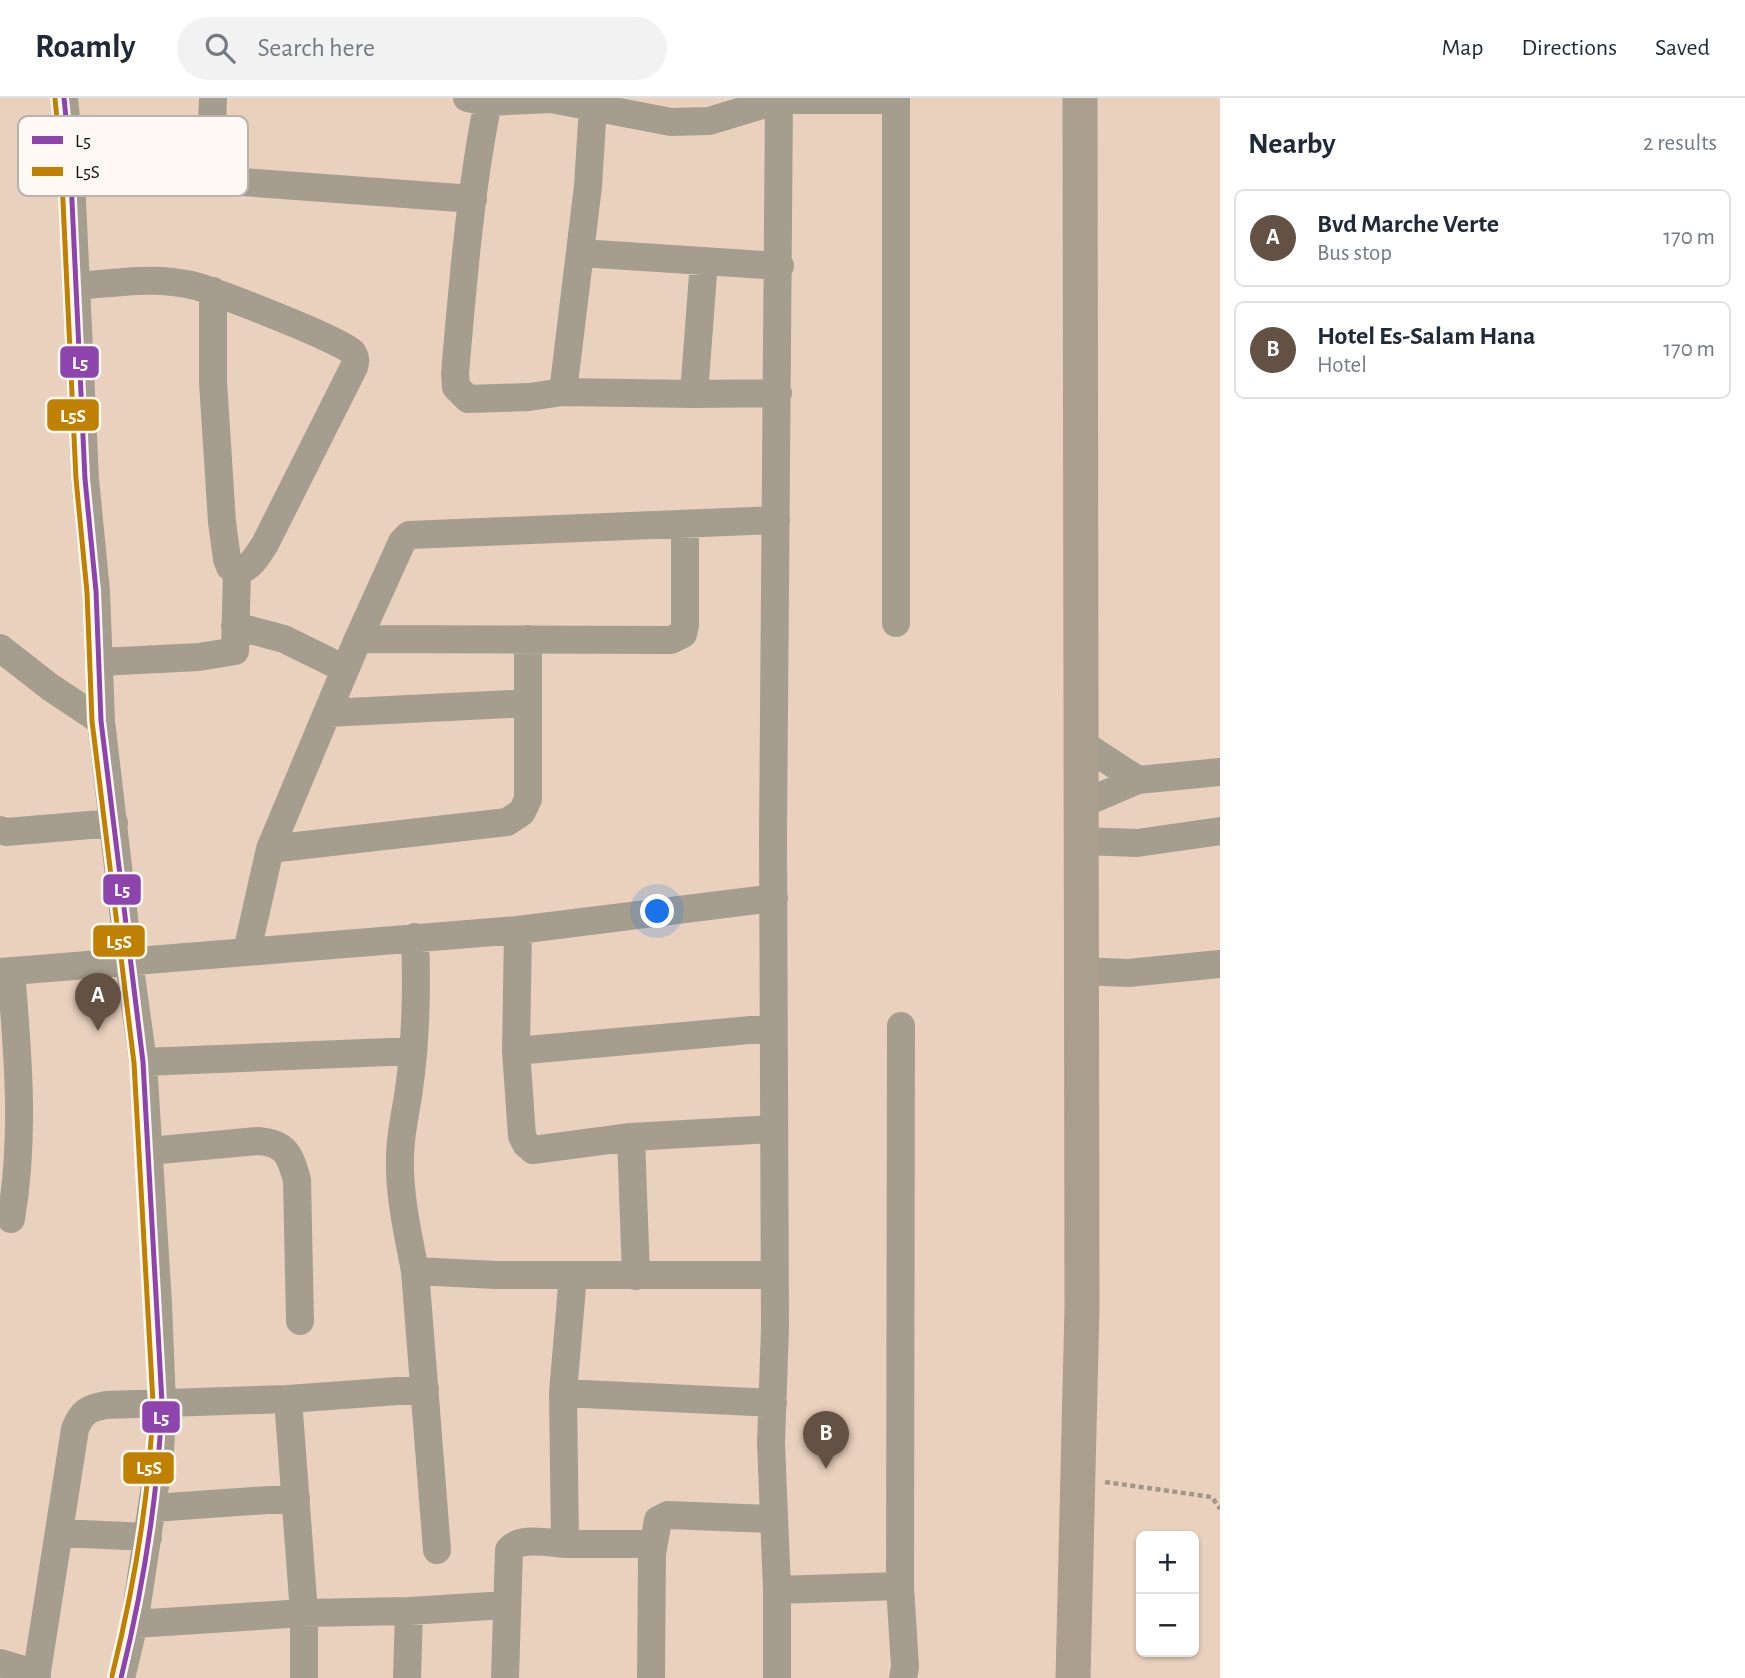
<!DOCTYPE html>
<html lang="en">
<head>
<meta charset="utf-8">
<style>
  body { margin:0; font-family:"Alegreya Sans",sans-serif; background:#f2f2f3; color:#1f2937 }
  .controls { position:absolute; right:21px; bottom:21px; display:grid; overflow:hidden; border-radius:10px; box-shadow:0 2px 5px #0004 }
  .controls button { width:63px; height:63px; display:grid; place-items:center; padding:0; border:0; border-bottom:2px solid #e0e1e3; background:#fff; color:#1f2937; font:35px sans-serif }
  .you { position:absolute; left:658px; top:814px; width:24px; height:24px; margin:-18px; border:5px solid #fff; border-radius:50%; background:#1a73e8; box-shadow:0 0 0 10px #1a73e833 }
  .badge { display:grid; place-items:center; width:46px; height:46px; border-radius:50%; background:#635143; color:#fff; font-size:23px; font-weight:700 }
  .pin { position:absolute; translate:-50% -58px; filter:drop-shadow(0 2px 4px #0008) }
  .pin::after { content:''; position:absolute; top:37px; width:24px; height:21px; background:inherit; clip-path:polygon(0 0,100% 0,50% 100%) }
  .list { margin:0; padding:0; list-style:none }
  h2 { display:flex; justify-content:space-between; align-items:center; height:91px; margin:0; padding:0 28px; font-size:30px }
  h2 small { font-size:23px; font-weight:400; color:#747a83 }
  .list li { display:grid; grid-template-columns:46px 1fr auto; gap:21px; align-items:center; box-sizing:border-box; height:98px; margin:0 14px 14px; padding:0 14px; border:2px solid #e0e1e3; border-radius:10px }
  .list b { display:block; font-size:26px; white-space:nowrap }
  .list p { margin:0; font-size:23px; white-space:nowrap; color:#747a83 }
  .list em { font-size:23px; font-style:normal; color:#747a83 }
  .icon { flex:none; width:38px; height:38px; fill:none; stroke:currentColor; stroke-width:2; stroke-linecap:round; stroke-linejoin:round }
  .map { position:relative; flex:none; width:1220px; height:1580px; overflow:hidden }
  header { display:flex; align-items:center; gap:42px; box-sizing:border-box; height:98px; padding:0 35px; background:#fff; border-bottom:2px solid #e0e1e3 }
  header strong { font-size:33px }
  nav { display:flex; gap:38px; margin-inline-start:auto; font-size:24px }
  .search { width:490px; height:63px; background:#f2f2f3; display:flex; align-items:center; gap:18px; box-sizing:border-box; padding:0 24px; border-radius:38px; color:#747a83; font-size:26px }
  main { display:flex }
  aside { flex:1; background:#fff }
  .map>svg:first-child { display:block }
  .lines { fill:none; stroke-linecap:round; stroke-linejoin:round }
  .path { stroke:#a09789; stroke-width:4.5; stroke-dasharray:5 3.5; stroke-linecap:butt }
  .minor { stroke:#a59e8e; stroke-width:28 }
  .major { stroke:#aa9f8c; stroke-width:35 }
  .bus-1-casing { stroke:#fef9f5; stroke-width:10 }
  .bus-2-casing { stroke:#fef9f5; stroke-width:10 }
  .bus-1 { stroke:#8e44ad; stroke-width:5 }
  .bus-2 { stroke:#c08000; stroke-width:5 }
  .key { fill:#fef9f5; stroke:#bab2ac; stroke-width:2 }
  .key-label { font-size:19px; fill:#1b0c02 }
  .line-badge { stroke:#fef9f5; stroke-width:2.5 }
  .badge-label { font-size:19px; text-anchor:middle; font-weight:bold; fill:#fff }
</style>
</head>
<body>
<header>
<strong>Roamly</strong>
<div class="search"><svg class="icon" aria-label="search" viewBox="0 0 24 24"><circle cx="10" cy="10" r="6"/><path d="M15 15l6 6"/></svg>Search here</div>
<nav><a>Map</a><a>Directions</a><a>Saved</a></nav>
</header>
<main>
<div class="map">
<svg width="1220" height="1580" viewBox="0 0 1220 1580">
  <rect width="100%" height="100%" fill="#ead1bd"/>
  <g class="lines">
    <path class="path" d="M1105 1384 1212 1399 1220 1411"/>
    <path class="minor" d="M64 0 70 60 85 381 96 493 101 623 129 863 143 964 158 1206 162 1305 160 1355 134 1526 121 1580
      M213 0 211 56 217 77 229 83 473 101
      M467 0 488 4 551 1 671 24 709 23 779 2H896
      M896 0V525
      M488 4C470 93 463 185 455 275L456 289 468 301 529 299 563 294 588 88 593 8
      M581 155 780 168
      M76 188C108 186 141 180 173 184 181 185 191 186 199 189 221 196 342 242 352 254 356 259 356 263 354 269L265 446C257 458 251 470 237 473L230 469 227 461 222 424 213 284V193
      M563 294 694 296 704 163
      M694 296 778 295
      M235 528 284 541 345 571
      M358 541 671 542 683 536 685 527V427
      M0 550 50 589 101 623
      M100 564 199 559 235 553 237 473
      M327 615 528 605
      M1081 645 1138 682
      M1082 706 1138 682 1220 674
      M0 732 6 734 114 725
      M1083 743 1137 745 1220 733
      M270 751 358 541 402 444 409 437 776 422
      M518 832 516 953 522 1038 526 1046 533 1052 631 1039 774 1031
      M415 839C417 889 416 942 409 991 406 1014 400 1036 400 1060 399 1098 408 1136 415 1173L496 1177H774
      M247 853 270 751 507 724 522 714 528 701V541
      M1080 873 1128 875 1220 866
      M0 874 518 832 774 800
      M901 928 900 1488 905 1569 903 1580
      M516 953 773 930
      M143 964 413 953
      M631 1039 636 1178
      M149 1053 258 1043C286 1045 290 1057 297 1082L300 1223
      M11 1121C25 1038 18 957 11 873
      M415 1173 437 1452
      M573 1177 563 1295 773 1305
      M563 1295 565 1446H652
      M288 1301 304 1515V1580
      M153 1410 296 1400
      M60 1435 148 1439
      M777 1492 900 1488
      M134 1526 304 1515 409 1513 506 1507
      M0 1565 37 1576
      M36 1580 75 1331C82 1314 88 1310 106 1307L288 1301 425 1291
      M407 1580 409 1513
      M505 1580 509 1452C520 1438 549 1445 565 1446
      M651 1580 652 1456 658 1422 668 1417 773 1421
      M777 1580V1492L771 1345 775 1230 773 738 779 0"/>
    <path class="major" d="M1073 1580 1082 1209 1080 0"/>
    <g class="bus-1-casing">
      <path id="bus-1" d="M64 0 70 60 85 381 96 493 101 623 143 964 162 1305C158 1397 143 1491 121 1580"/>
    </g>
    <g class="bus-2-casing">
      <path id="bus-2" d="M55 1 61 61 76 381 87 494 92 623 134 965 153 1305C150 1396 134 1489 112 1578"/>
    </g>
    <use href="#bus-1" class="bus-1"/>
    <use href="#bus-2" class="bus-2"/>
  </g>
  <rect x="18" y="18" width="230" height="80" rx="10" class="key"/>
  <rect x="32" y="38" width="31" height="8" fill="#8e44ad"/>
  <rect x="32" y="69" width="31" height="9" fill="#c08000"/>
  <g class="key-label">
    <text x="75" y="49">L5</text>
    <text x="75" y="80">L5S</text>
  </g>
  <g class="line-badge">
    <rect x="59" y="247" width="41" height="34" rx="7" fill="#8e44ad"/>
    <rect x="46" y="300" width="54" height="34" rx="7" fill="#c08000"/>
    <rect x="102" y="775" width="40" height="33" rx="7" fill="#8e44ad"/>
    <rect x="92" y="826" width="54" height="34" rx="7" fill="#c08000"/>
    <rect x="141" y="1302" width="40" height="34" rx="7" fill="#8e44ad"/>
    <rect x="122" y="1353" width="53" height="34" rx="7" fill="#c08000"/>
  </g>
  <g class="badge-label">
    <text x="80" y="271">L5</text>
    <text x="73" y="324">L5S</text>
    <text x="122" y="798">L5</text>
    <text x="119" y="850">L5S</text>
    <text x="161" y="1326">L5</text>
    <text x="149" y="1376">L5S</text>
  </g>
</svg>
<div class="controls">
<button>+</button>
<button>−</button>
</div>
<div class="you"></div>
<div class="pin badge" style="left:98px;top:933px">A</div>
<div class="pin badge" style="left:826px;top:1371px">B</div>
</div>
<aside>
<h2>Nearby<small>2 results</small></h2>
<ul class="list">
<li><span class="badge">A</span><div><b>Bvd Marche Verte</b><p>Bus stop</p></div><em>170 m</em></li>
<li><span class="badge">B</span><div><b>Hotel Es-Salam Hana</b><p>Hotel</p></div><em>170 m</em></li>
</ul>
</aside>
</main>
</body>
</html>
